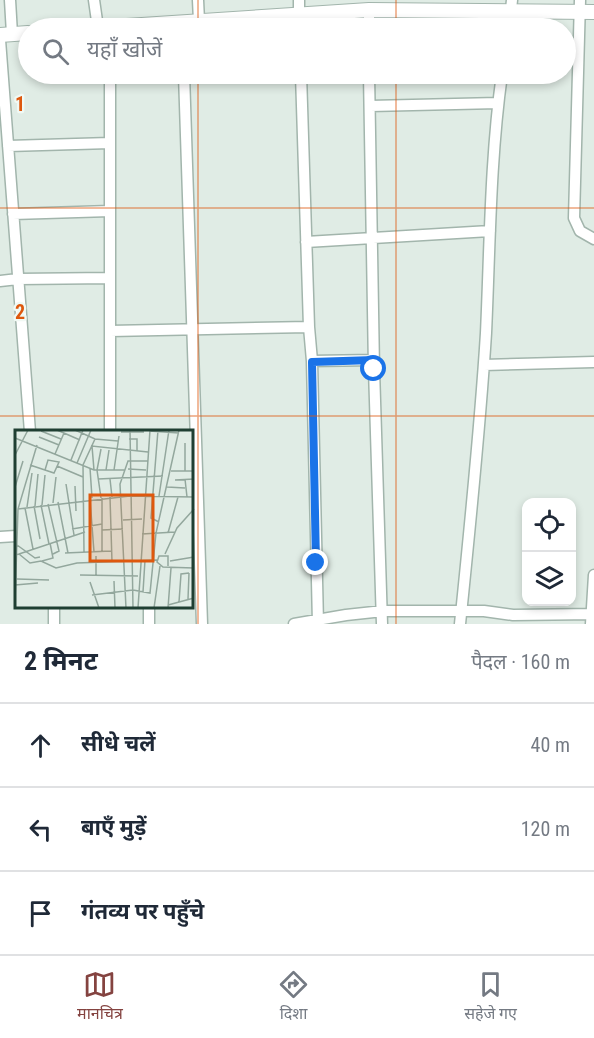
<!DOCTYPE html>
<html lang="hi">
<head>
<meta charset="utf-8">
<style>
  body { margin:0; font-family:"Roboto Condensed","Noto Sans Devanagari",sans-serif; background:#f2f2f3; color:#1f2937 }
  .controls { position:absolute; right:18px; bottom:18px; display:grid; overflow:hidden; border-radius:12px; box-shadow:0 3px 9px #0003 }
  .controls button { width:54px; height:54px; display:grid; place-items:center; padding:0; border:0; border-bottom:2px solid #e0e1e3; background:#fff; color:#1f2937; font:30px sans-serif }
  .stop { position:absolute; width:18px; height:18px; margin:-14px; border:4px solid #1a73e8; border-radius:50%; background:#fff }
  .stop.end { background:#1a73e8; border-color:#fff; box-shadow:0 2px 6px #0008 }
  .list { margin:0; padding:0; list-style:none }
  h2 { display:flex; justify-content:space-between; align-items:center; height:78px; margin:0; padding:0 24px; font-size:26px }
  h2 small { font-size:20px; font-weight:400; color:#747a83 }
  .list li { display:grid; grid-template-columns:39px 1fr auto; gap:18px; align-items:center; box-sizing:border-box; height:84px; padding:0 24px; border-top:2px solid #e0e1e3 }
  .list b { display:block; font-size:22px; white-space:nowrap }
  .list em { font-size:20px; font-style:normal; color:#747a83 }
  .icon { flex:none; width:33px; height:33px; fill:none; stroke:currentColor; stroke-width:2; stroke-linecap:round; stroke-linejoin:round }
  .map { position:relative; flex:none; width:594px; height:624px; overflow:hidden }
  .search { position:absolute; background:#fff; box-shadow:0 3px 9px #0003; left:18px; right:18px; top:18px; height:66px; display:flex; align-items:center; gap:15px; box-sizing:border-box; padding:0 21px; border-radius:33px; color:#747a83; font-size:22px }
  .sheet { height:330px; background:#fff }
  nav { display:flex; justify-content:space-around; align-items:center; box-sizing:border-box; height:84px; border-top:2px solid #e0e1e3; background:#fff; font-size:16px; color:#747a83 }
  nav a { display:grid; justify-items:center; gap:3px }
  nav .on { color:#844340 }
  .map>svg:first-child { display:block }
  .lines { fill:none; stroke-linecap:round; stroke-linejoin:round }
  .minor-casing { stroke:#a2b5ac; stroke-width:13 }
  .tertiary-casing { stroke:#a2b5ac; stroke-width:16 }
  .minor { stroke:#fff; stroke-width:10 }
  .tertiary { stroke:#fff; stroke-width:14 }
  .route { stroke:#1a73e8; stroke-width:8 }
  .grid { fill:none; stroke:#de580e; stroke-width:1.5; stroke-opacity:0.55 }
  .inset-road { fill:none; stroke:#93a79d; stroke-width:1.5 }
  .view { fill:#de580e; fill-opacity:0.15; stroke:#de580e; stroke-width:3 }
  .inset-edge { fill:none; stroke:#1f3f32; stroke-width:3 }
  .grid-label { font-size:20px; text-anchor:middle; font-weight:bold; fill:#de580e; stroke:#f1f9f4; stroke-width:4.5; stroke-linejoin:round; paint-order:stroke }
</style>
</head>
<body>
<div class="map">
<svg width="594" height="624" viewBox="0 0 594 624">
  <rect width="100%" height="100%" fill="#e0ece5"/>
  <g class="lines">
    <g class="minor-casing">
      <path id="minor" d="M10 0 12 34
        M94 0 98 28
        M198 0 199 21
        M299 0V28
        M580 0 574 218 580 231 594 239
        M369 10V28
        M509 28 512 0
        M0 40 30 432
        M110 74V432
        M184 74 202 624
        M301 74 309 327 312 361 318 624
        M369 74 374 369 382 624
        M370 106 498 103
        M8 146 110 143
        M13 214 110 211
        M306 242 490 231
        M0 281 18 279 110 278
        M110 331 309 327
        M312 361 374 360
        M484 365 594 362
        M0 537 16 536
        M149 608V624
        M54 624V608
        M294 624 346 615 383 611H484L513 615 594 614
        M460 624C470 527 480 430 486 333 490 246 490 160 502 74
        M591 624 594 575"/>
    </g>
    <g class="tertiary-casing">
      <path id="tertiary" d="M96 28 369 10 594 12
        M0 35 28 33"/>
    </g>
    <use href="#minor" class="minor"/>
    <use href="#tertiary" class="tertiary"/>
  </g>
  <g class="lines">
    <path class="route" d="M316 563 312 362 374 360V369"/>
  </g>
  <path class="grid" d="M198 0V28M396 0V28M198 74V624M396 74V624M0 208H594M0 416H594"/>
  <g transform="translate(15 430)">
    <rect width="178" height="178" fill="#e0ece5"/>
    <path class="inset-road" d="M42 0 65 10M60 0 80 9 103 11M115 0 118 178M143 0 136 88 144 92M26 1 46 9M134 1 164 3M106 2H129M24 7 44 15M0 8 79 40H110M114 9H122V22M170 13V41M178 18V41M40 24 49 3M0 25 13 0M56 30 68 0M62 33 76 0M15 35 39 43 44 32 33 30 30 40M42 36 68 47M75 38 77 68M113 39 131 40M79 40 77 16 133 22M91 40 94 20M99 40 104 6M156 41H179M83 49 148 46M95 49 97 67M170 49 172 67M160 50 179 49M51 54 59 105M60 56 61 81M0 57 8 31M152 57 170 58M144 66 154 0M95 67 97 132M86 68 82 40 86 19M87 68V121M75 69 79 122M43 72 53 123M38 73 41 47M33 74 44 121 38 124M26 75 34 114M27 75 30 45M19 76 25 109M20 76 23 44M12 77 17 43M10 78 18 119M3 79 115 66 179 67M108 90 127 89M57 99 87 94M87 100 108 99M153 103 163 67M127 104 160 102M2 115 20 128 25 127M69 122 68 35 80 9M50 123 96 121M4 124 70 102M150 124 162 98 179 79M1 125 4 124 15 133 26 131 41 138 62 133 142 130M27 131 38 128 35 113M155 131 179 127M153 136V126H144L142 132 148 137 179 138M65 145 123 146M81 145V126M2 149 34 150M99 151 100 178M75 152 84 178M0 155 23 153M128 162 130 130M77 165 118 160 135 163 141 103 164 0M173 169 174 143M0 172 3 79 22 15M164 172 166 144 174 143M153 175 179 168M111 178 105 54 113 31H133M123 178 135 0M139 178 145 136M153 178 156 138"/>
    <path class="view" d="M75 65H138V131H75Z"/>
    <rect width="178" height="178" class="inset-edge"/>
  </g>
  <g class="grid-label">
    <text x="20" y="111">1</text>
    <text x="20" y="319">2</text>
  </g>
</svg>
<div class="controls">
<button><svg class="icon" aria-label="locate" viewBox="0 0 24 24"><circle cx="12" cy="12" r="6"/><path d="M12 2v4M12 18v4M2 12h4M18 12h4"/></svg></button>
<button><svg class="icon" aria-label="layers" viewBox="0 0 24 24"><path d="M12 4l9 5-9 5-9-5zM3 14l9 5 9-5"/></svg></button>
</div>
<div class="stop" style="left:374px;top:369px"></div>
<div class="stop end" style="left:316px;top:563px"></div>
<div class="search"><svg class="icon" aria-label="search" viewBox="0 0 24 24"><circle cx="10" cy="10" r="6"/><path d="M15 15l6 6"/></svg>यहाँ खोजें</div>
</div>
<section class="sheet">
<h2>2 मिनट<small>पैदल · 160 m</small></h2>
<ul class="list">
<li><svg class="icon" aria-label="ahead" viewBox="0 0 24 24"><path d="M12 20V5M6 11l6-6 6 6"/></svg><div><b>सीधे चलें</b></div><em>40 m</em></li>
<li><svg class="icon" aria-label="left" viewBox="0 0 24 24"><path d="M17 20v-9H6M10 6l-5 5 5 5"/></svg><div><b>बाएँ मुड़ें</b></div><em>120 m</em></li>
<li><svg class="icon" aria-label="arrive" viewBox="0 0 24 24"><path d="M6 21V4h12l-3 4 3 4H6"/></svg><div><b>गंतव्य पर पहुँचे</b></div></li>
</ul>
</section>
<nav>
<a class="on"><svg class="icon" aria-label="map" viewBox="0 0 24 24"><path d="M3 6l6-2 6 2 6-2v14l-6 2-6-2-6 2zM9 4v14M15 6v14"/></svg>मानचित्र</a>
<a><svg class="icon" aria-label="directions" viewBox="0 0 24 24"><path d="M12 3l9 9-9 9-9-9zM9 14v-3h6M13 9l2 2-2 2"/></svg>दिशा</a>
<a><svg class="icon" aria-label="saved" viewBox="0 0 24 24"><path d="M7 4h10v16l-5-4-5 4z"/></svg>सहेजे गए</a>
</nav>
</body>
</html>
